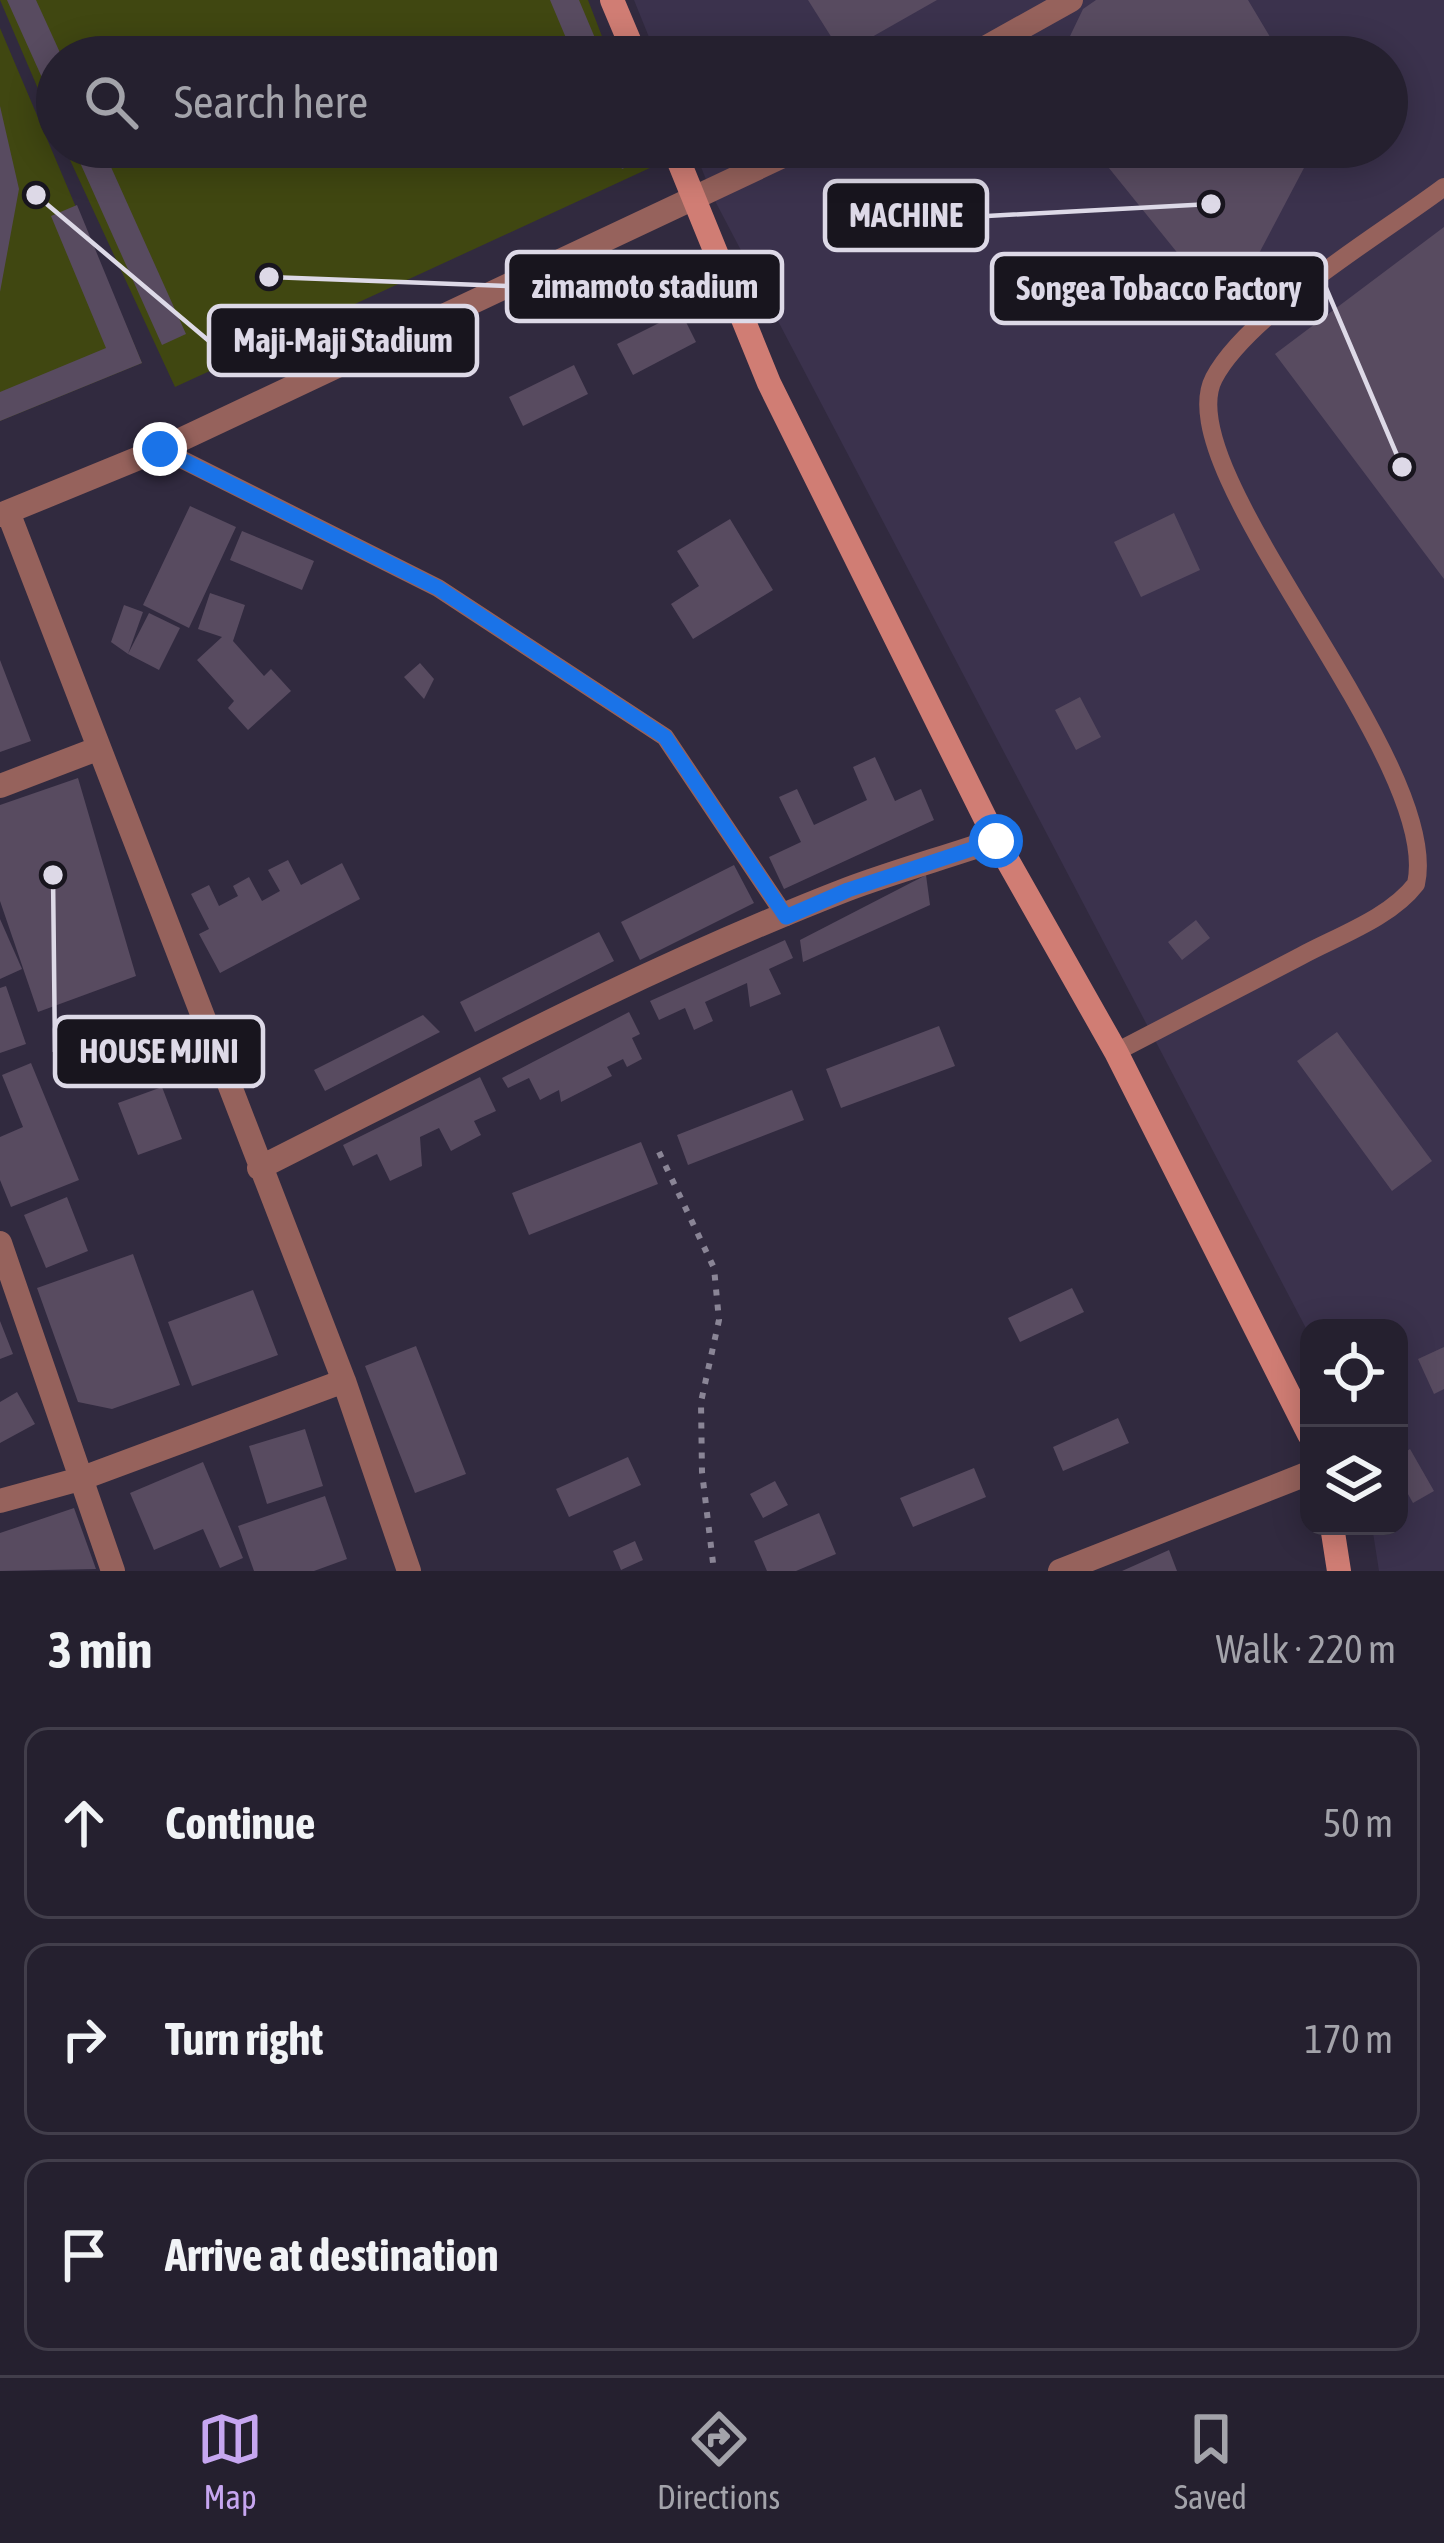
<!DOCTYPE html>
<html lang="en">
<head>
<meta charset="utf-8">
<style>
  body { margin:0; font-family:"Asap Condensed",sans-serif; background:#2d2837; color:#f1f3f6 }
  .controls { position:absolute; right:36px; bottom:36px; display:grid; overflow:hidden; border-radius:24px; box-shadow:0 6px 30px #0003 }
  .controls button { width:108px; height:108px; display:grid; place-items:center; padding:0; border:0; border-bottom:3px solid #423e4b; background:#25202f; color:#f1f3f6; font:60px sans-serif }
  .stop { position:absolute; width:36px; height:36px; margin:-27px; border:9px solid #1a73e8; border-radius:50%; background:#fff }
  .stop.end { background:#1a73e8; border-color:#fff; box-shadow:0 3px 12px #0008 }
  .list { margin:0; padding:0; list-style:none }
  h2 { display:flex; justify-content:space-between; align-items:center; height:156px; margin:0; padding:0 48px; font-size:51px }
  h2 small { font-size:39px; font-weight:400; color:#a3a3aa }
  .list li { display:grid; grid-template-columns:78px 1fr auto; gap:36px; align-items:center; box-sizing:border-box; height:192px; margin:0 24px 24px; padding:0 24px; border:3px solid #423e4b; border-radius:24px }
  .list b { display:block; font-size:45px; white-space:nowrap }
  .list em { font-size:39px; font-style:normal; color:#a3a3aa }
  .icon { flex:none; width:66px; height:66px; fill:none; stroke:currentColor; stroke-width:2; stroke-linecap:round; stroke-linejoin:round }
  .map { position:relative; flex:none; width:1444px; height:1571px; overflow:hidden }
  .search { position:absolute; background:#25202f; box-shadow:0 6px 30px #0003; left:36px; right:36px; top:36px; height:132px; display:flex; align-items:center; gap:30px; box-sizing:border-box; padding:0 42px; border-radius:66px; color:#a3a3aa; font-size:45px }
  .sheet { height:804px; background:#25202f }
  nav { display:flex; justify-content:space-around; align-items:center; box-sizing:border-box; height:168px; border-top:3px solid #423e4b; background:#25202f; font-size:33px; color:#a3a3aa }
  nav a { display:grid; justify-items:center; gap:6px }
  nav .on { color:#c6a6f0 }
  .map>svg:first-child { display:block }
  .built { fill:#3b324d }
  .green { fill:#404711 }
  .building { fill:#584b60 }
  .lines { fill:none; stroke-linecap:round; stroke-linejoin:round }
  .path { stroke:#8a8596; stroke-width:6; stroke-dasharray:6 9; stroke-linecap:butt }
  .lane { stroke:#96625c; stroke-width:18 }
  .street { stroke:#96625c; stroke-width:24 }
  .secondary { stroke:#d07d74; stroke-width:24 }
  .route { stroke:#1a73e8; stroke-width:15 }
  .leader { fill:none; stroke:#ddd9e7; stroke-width:4.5 }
  .callout-dot { fill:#ddd9e7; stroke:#18151e; stroke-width:4.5 }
  .callout { fill:#18151e; stroke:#ddd9e7; stroke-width:4.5 }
  .callout-label { font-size:33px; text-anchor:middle; font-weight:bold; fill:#ddd9e7 }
</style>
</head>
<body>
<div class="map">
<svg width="1444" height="1571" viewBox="0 0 1444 1571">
  <rect width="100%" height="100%" fill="#312a3f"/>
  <path class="built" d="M634 0H1444V1571H1379L1372 1526H1399V1328H1309V1334L713 197 693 147H1387V57H657Z"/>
  <path class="green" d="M0 0H588L610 57H57V133Z
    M0 28 142 363 0 421Z
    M64 147H644L652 167 175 387Z"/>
  <path class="building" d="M7 0H36L62 57H57V111Z
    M550 0H579L603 57H574Z
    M808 0H937L842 54Z
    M1096 0H1248L1282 57H1060L1083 9Z
    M0 106 19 189 0 292Z
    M73 147H102L186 334 162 345Z
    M612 147H641L646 159 622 169Z
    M1092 147H1315L1255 261 1188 266Z
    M77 205 142 363 0 421V392L106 348 51 216Z
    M1444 227V579L1275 354Z
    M681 312 696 342 633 375 617 344Z
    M574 365 588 394 523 426 509 397Z
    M190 506 236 527 189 628 143 605Z
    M1174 513 1200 570 1141 597 1114 542Z
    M730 519 773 590 693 639 671 604 699 586 677 551Z
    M242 531 314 561 302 590 230 560Z
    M210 593 245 605 233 641 264 676 271 669 291 691 248 730 228 708 234 701 197 660 222 637 198 629Z
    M124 605 143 612 128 654 111 642Z
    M149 613 180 628 159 670 128 654Z
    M0 660 31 741 0 752Z
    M420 663 434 679 424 699 404 677Z
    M1080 697 1101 737 1076 750 1055 710Z
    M875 757 895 801 921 789 934 820 784 889 769 857 801 842 779 797 797 789 814 825 867 800 853 767Z
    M78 778 136 976 38 1012 0 901V805Z
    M288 860 301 885 342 863 360 899 220 973 199 934 209 929 191 894 209 885 219 906 238 896 233 886 249 877 262 901 280 891 268 870Z
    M734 865 754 903 640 960 621 922Z
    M926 875 930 905 803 962 800 940Z
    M0 919 22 969 0 979Z
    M1196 920 1210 938 1182 960 1168 942Z
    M599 932 614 961 475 1032 460 1002Z
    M785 940 793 958 769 969 781 994 750 1007 747 983 705 1002 713 1021 694 1030 685 1008 659 1020 650 1001Z
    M6 986 26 1044 0 1053V988Z
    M629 1012 640 1034 632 1038 642 1059 627 1067 623 1059 607 1067 612 1076 561 1102 559 1090 540 1100 529 1078 508 1088 502 1078Z
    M137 1015 161 1067 121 1086 97 1033Z
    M423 1015 440 1032 325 1091 314 1070Z
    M939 1026 955 1066 841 1108 826 1069Z
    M1337 1032 1432 1161 1392 1191 1297 1061Z
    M31 1063 79 1180 11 1207 0 1180V1137L23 1127 2 1075Z
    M480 1077 496 1111 474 1121 481 1135 451 1151 439 1128 420 1137 422 1166 390 1181 377 1154 353 1166 343 1145Z
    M162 1087 182 1139 138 1155 118 1103Z
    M792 1090 804 1120 688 1165 677 1135Z
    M641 1142 658 1184 529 1235 512 1193Z
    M67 1197 88 1251 46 1268 24 1215Z
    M133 1254 180 1385 112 1409 78 1402 37 1288Z
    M1072 1288 1084 1312 1020 1342 1008 1318Z
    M253 1290 278 1355 192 1386 168 1322Z
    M0 1321 13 1354 0 1359Z
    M416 1346 466 1474 415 1493 365 1366Z
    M1444 1347V1389L1434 1394 1418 1359Z
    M17 1392 35 1424 0 1443V1402Z
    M1118 1418 1129 1443 1063 1471 1053 1447Z
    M305 1429 323 1486 267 1504 249 1446Z
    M1410 1449 1434 1491 1413 1503 1399 1478V1456Z
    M628 1457 641 1485 569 1517 556 1489Z
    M203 1462 243 1558 220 1568 203 1529 154 1550 130 1493Z
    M974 1468 986 1497 913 1527 900 1498Z
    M775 1481 788 1505 763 1518 750 1494Z
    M325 1496 347 1559 314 1571H254L238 1526Z
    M74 1508 96 1569 0 1571V1533Z
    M819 1513 836 1554 796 1571H767L754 1541Z
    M635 1541 643 1560 621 1570 613 1551Z
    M1169 1550 1177 1571H1122Z"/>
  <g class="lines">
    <path class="path" d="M659 1152 714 1268 719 1320 701 1402 702 1472 714 1571"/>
    <path class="lane" d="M161 449 438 588 665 737 786 917
      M1116 1052C1178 1020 1240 988 1301 956 1338 936 1390 918 1416 884 1444 760 1165 471 1214 378 1248 313 1383 233 1444 187"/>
    <path class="street" d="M969 57 1071 0
      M8 512 344 1381 409 1571
      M0 515 161 449 802 147
      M0 786 97 749
      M259 1168C452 1071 646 967 848 889 896 871 947 857 996 840
      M0 1243 113 1571
      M0 1501 80 1479 344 1381
      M1060 1571 1309 1473"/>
    <path class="secondary" d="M612 0 636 57
      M673 147 769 383 996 840 1116 1052 1309 1434
      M1332 1526 1339 1571"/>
  </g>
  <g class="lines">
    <path class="route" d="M160 449 438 588 665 737 786 917 848 890 996 841"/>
  </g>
  <path class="leader" d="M1211 204L987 216M269 277L507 286M1402 467L1326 288M36 195L209 341M53 875L55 1052"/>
  <g class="callout-dot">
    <circle cx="1211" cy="204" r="12"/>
    <circle cx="269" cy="277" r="12"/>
    <circle cx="1402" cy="467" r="12"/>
    <circle cx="36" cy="195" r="12"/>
    <circle cx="53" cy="875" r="12"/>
  </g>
  <g class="callout">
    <rect x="825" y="181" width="162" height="69" rx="12"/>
    <rect x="507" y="252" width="275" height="69" rx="12"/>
    <rect x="992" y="254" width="334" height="69" rx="12"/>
    <rect x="209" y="306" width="268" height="69" rx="12"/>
    <rect x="55" y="1017" width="208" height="69" rx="12"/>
  </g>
  <g class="callout-label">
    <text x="906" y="227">MACHINE</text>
    <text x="645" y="298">zimamoto stadium</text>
    <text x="1159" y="300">Songea Tobacco Factory</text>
    <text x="343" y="352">Maji-Maji Stadium</text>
    <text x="159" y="1063">HOUSE MJINI</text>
  </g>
</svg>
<div class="controls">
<button><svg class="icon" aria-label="locate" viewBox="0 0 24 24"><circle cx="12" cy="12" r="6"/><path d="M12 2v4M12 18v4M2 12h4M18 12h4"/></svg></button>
<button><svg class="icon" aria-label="layers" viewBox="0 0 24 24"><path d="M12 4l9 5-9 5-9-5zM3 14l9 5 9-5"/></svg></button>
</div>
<div class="stop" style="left:996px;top:841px"></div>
<div class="stop end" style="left:160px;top:449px"></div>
<div class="search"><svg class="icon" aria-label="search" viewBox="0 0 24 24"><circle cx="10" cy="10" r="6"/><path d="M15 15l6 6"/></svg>Search here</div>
</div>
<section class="sheet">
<h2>3 min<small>Walk · 220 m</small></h2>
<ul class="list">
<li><svg class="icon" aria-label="ahead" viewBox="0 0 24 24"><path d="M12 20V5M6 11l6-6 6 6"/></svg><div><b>Continue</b></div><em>50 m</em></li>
<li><svg class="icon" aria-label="right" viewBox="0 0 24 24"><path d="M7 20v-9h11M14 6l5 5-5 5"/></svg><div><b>Turn right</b></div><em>170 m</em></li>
<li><svg class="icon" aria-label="arrive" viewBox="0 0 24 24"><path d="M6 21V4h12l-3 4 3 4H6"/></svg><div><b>Arrive at destination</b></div></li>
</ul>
</section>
<nav>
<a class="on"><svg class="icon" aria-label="map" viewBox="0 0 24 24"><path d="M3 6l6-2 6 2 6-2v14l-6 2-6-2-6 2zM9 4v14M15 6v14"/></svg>Map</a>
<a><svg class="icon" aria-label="directions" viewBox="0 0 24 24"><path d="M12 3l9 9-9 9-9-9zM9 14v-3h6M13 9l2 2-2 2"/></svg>Directions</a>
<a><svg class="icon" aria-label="saved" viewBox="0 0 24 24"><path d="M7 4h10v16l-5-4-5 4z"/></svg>Saved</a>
</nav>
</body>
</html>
